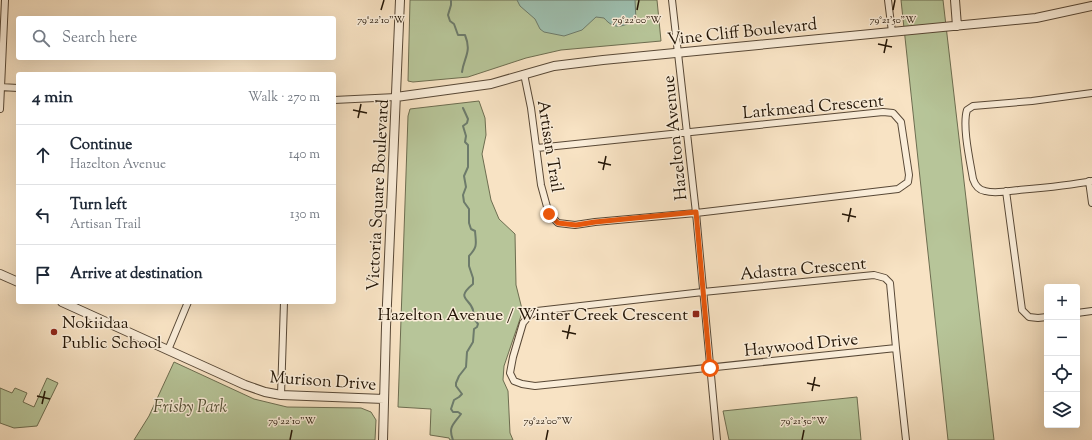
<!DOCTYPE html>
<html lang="en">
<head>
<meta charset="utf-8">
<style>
  body { margin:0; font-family:"Sorts Mill Goudy",serif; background:#f6f6f7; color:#1f2937 }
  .controls { position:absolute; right:12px; bottom:12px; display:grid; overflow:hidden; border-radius:4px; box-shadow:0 4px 16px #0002 }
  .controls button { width:36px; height:36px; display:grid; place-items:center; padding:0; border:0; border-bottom:1px solid #e0e1e3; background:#fff; color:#1f2937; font:20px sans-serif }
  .stop { position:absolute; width:12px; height:12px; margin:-9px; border:3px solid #ea580c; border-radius:50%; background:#fff }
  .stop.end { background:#ea580c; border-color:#fff; box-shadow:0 1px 4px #0008 }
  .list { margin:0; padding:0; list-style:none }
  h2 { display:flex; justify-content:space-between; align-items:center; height:52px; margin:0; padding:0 16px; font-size:17px }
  h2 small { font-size:13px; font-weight:400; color:#747a83 }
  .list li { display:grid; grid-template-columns:26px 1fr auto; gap:12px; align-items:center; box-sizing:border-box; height:60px; padding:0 16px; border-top:1px solid #e0e1e3 }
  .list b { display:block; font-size:15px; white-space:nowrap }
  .list p { margin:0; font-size:13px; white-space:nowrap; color:#747a83 }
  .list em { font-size:13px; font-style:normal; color:#747a83 }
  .icon { flex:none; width:22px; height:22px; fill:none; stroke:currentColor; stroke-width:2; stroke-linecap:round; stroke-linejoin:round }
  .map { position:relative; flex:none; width:1092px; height:440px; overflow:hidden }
  .search { position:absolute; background:#fff; box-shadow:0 4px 16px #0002; left:16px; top:16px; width:320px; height:44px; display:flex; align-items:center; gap:10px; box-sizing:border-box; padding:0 14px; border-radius:4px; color:#747a83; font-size:15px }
  .panel { position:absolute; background:#fff; box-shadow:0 4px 16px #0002; left:16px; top:72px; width:320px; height:232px; border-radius:4px }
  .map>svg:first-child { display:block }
  .green { fill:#b7c599; stroke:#6d6d50 }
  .water { fill:#9ebfaf; stroke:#6d7b6b }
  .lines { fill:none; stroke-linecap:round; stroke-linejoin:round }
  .stream { stroke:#6d7b6b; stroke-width:2 }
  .minor-casing { stroke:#584836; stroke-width:8 }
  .tertiary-casing { stroke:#584836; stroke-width:10 }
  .minor { stroke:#faedd9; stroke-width:6 }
  .tertiary { stroke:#faedd9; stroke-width:8 }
  .route { stroke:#ea580c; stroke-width:5 }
  .ticks { fill:none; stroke:#231506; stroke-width:1.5 }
  .poi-dot { fill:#8f2418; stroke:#faedd9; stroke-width:1.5 }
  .labels { text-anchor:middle; stroke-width:3; stroke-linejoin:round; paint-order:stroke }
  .street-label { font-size:17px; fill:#231506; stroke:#faedd9 }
  .poi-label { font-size:17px; fill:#231506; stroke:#faedd9; text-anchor:end }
  .park-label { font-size:17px; font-style:italic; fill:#575339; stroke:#faedd9 }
  .ticks-label { font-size:10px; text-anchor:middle; fill:#231506; stroke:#faedd9; stroke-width:3; stroke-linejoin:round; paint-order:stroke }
</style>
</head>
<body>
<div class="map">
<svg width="1092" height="440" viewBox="0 0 1092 440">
  <rect width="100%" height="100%" fill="#f8e3c4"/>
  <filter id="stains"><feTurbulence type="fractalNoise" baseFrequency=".005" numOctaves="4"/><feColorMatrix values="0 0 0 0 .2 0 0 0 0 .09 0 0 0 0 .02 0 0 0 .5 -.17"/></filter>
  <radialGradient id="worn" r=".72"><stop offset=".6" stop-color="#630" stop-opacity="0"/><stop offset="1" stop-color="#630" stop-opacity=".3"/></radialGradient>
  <path class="green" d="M410 0H657L661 41 561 50 526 58 468 77 413 82 408 81Z
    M901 0H943L994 440H948Z
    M479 101 485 118 486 135 482 154 491 200 499 219 515 234 516 285 522 309 521 316 504 366 503 380 508 391 510 433 513 440H450L449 438 430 435 431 409 398 407 408 116 410 109Z
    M174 362 254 399 287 407 361 408 371 412 376 420 375 440H134L149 416Z
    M47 378 58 383 37 426 14 428 0 423V388L12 393 15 388 27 393 23 402 34 407Z
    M857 397 861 440H729L723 411Z"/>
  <path class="water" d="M517 0H635L636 20C623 26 615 31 604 18L596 17 582 30 564 36 544 32 540 29 535 19 520 6Z"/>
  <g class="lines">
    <path class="stream" d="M451 0V5L448 15 450 21 454 24 458 35H465C472 52 464 57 462 72
      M453 440C448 427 453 425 461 414L458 412H453L451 409 454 400 459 397 462 394 456 386V383L459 376 466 367 467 352 473 342 474 329 477 327 478 324C473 319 474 316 473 310 470 298 455 299 473 284V278L469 266V256C478 246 476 244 475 231L471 229 469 223V209L464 202 463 195 466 187 464 176 468 167V145L465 142 466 136 463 126 467 123 468 119 463 108"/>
    <g class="minor-casing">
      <path id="minor" d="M672 0 696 213 717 440
        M888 0 892 32
        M524 74 531 108 541 185 549 214 558 223 575 225 595 222 696 213 898 189 908 182 909 175 901 122 893 113 883 112 537 148
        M0 87 18 88
        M1092 93 1032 101 973 106 967 110C962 126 970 161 973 179 975 185 978 190 985 191 995 194 1009 191 1019 190 1043 188 1068 186 1092 181
        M334 100 396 97
        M0 109 5 0
        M1089 181 1092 203
        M1006 191 1022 310 1029 317 1038 318 1047 317
        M1077 313 1092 311
        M896 348 535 386 522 384 514 381 510 373 513 357 523 323 529 316 537 311 703 292 874 275 885 278 890 283 896 348 906 440
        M168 350 188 302
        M281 395 284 302"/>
    </g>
    <g class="tertiary-casing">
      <path id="tertiary" d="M955 0 957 26
        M396 97 491 84 554 66 603 60 1036 18 1092 6
        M0 274 18 282
        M62 302 245 385 265 392 281 395 384 399
        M383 440 386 327 400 0"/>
    </g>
    <use href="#minor" class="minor"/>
    <use href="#tertiary" class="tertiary"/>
  </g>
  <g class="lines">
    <path class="route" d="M549 214 558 223 576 225 595 222 696 212 710 368"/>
  </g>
  <path class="ticks" d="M381 10 384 0M637 10 639 0M893 10 895 0M878 44 892 47M884 53 887 39M353 110 367 113M358 118 361 104M598 162 611 165M603 170 606 156M842 214 856 217M848 222 851 208M562 331 576 334M567 339 570 325M807 383 820 386M812 391 815 377M37 396 50 399M42 404 45 391M290 440 292 430M546 440 548 430M802 440 804 430"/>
  <g class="poi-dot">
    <rect x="692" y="310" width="8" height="8" rx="2"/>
    <circle cx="54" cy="332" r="4"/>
  </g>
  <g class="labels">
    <g class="street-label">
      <text transform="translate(742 31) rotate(-6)" y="6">Vine Cliff Boulevard</text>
      <text transform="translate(813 106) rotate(-5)" y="6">Larkmead Crescent</text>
      <text transform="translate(674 138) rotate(-96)" y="6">Hazelton Avenue</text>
      <text transform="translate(551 146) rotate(81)" y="6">Artisan Trail</text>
      <text transform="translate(377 195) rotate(-87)" y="6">Victoria Square Boulevard</text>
      <text transform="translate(803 268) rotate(-5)" y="6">Adastra Crescent</text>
      <text transform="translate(801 344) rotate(-6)" y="6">Haywood Drive</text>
      <text transform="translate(323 380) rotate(4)" y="6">Murison Drive</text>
    </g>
    <g class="poi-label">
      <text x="688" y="320">Hazelton Avenue / Winter Creek Crescent</text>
      <text x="62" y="328" text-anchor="start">Nokiidaa<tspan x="62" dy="20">Public School</tspan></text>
    </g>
    <g class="park-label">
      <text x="190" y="412">Frisby Park</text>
    </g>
  </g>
  <g class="ticks-label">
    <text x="381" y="23">79°22'10"W</text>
    <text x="637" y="23">79°22'00"W</text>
    <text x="893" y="23">79°21'50"W</text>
    <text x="292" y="424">79°22'10"W</text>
    <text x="548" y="424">79°22'00"W</text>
    <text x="804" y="424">79°21'50"W</text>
  </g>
  <rect width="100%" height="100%" filter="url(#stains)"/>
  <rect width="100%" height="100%" fill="url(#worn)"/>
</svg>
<div class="controls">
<button>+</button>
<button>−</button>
<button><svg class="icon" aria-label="locate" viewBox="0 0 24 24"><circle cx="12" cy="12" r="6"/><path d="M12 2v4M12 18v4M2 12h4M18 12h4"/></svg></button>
<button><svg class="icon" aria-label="layers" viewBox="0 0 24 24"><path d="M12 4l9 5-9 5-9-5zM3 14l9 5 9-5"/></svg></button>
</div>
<div class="stop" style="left:710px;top:368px"></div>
<div class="stop end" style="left:549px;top:214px"></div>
<div class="search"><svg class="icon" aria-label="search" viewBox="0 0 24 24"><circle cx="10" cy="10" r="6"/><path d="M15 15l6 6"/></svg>Search here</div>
<section class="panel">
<h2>4 min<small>Walk · 270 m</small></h2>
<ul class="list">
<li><svg class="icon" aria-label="ahead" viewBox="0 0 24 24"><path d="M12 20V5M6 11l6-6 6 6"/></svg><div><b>Continue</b><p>Hazelton Avenue</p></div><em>140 m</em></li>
<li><svg class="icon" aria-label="left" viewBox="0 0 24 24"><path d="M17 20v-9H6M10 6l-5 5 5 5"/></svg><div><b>Turn left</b><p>Artisan Trail</p></div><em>130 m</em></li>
<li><svg class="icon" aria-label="arrive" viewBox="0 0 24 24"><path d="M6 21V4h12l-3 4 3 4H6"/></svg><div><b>Arrive at destination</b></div></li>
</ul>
</section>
</div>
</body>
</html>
